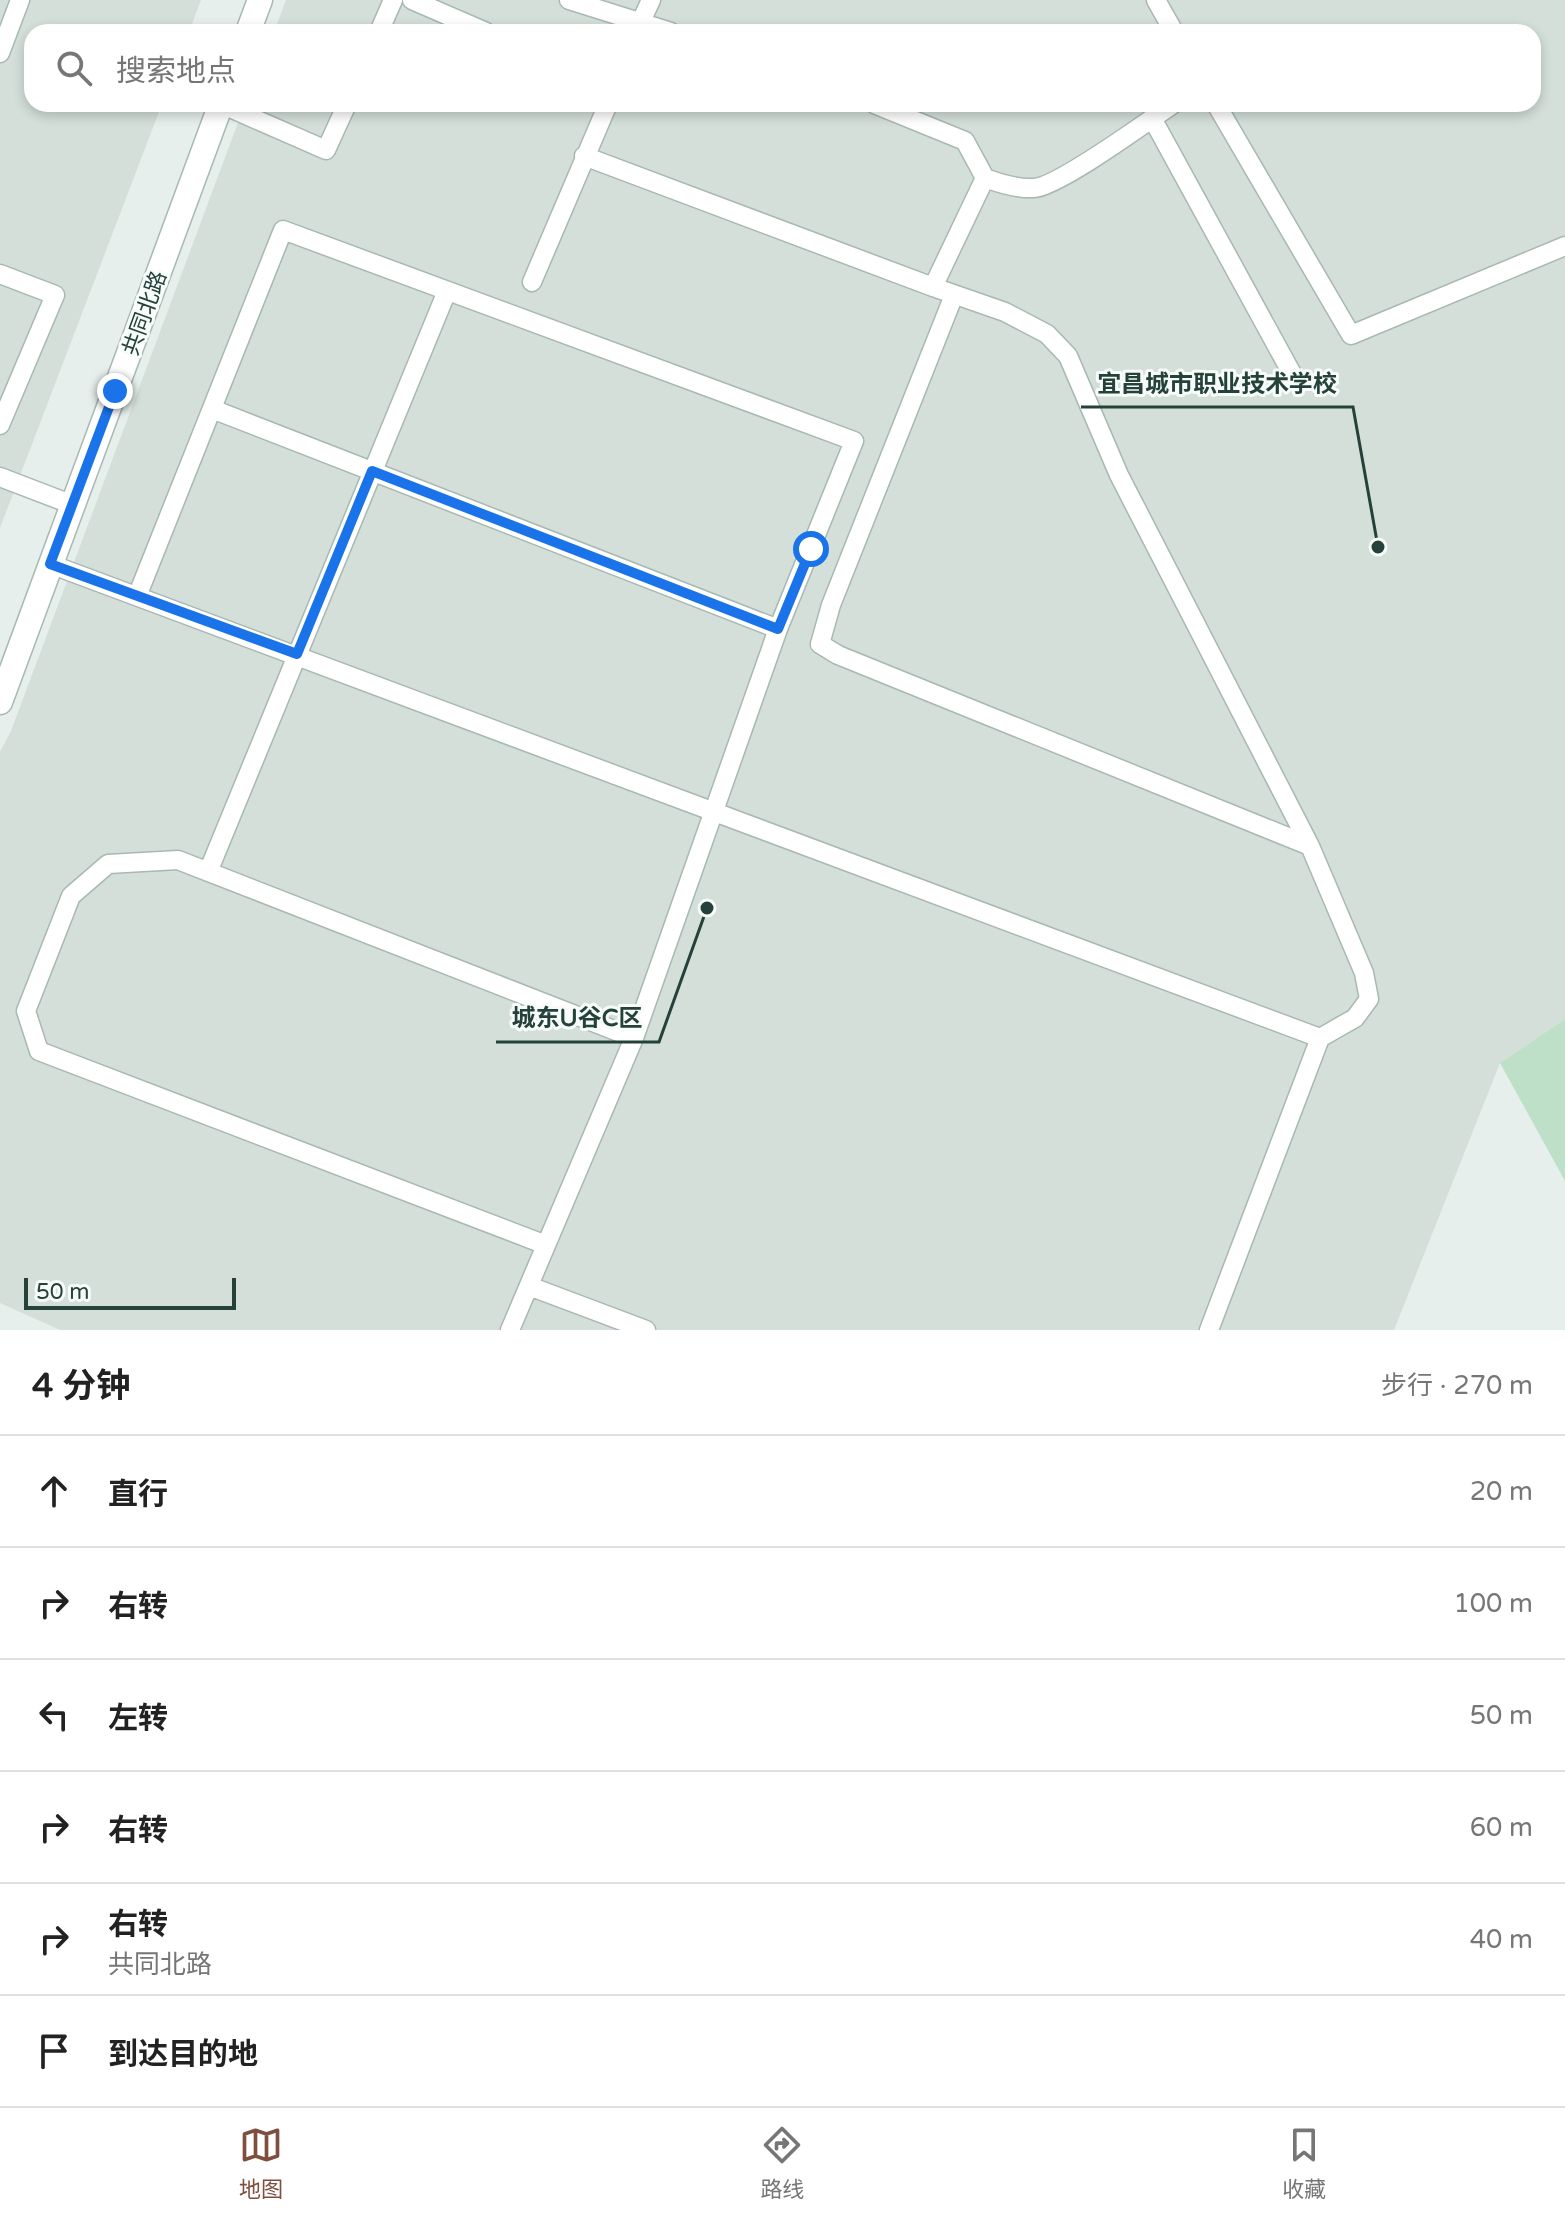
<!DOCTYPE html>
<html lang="zh">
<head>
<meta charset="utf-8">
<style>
  body { margin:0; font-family:"Varela Round","Noto Sans SC",sans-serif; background:#f2f2f2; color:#222 }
  .scale { position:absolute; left:24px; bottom:20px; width:212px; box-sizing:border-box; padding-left:8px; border:4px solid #24423a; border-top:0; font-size:22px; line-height:28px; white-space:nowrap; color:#24423a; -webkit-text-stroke:6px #f7fbf9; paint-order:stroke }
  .stop { position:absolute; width:24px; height:24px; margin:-18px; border:6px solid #1a73e8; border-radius:50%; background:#fff }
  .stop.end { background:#1a73e8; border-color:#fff; box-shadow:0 2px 8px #0008 }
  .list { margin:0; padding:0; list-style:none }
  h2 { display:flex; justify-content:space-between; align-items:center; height:104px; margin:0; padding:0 32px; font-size:34px }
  h2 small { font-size:26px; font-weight:400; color:#767676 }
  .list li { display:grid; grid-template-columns:52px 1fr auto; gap:24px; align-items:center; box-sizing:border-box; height:112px; padding:0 32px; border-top:2px solid #e0e0e0 }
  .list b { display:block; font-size:30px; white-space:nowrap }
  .list p { margin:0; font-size:26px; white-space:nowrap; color:#767676 }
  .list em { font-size:26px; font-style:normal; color:#767676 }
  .icon { flex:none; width:44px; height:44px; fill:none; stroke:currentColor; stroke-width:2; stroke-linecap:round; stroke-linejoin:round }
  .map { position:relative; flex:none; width:1565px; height:1330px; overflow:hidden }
  .search { position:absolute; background:#fff; box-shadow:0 4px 12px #0003; left:24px; right:24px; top:24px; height:88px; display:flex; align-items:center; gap:20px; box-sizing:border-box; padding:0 28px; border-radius:24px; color:#767676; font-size:30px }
  .sheet { height:776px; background:#fff }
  nav { display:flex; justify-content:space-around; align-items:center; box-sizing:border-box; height:112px; border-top:2px solid #e0e0e0; background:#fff; font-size:22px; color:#767676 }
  nav a { display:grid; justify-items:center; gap:4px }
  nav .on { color:#804e3d }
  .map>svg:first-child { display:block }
  .built { fill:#d4dfda }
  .green { fill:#bfe0c8 }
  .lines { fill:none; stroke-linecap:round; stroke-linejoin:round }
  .service-casing { stroke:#a8b8b2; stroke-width:21 }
  .tertiary-casing { stroke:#a8b8b2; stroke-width:27 }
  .service { stroke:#fff; stroke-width:18 }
  .tertiary { stroke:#fff; stroke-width:24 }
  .route { stroke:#1a73e8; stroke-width:10 }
  .labels { text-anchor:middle; stroke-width:6; stroke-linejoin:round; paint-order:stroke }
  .street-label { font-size:22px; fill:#24423a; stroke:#f7fbf9 }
  .leader { fill:none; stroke:#24423a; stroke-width:3 }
  .callout-dot { fill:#24423a; stroke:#f7fbf9; stroke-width:3 }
  .callout-label { font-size:24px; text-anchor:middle; font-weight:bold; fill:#24423a; stroke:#f7fbf9; stroke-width:6; stroke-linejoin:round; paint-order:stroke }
</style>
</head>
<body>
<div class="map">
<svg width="1565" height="1330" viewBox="0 0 1565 1330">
  <rect width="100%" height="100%" fill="#e6efeb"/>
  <path class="built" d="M0 0H201L189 32H32V104H162L0 528Z
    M286 0H1565V1019L1500 1063 1394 1330H60L0 1303V752L11 731 245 104H1533V32H274Z"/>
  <path class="green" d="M1565 1019V1181L1500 1063Z"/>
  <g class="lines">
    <g class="service-casing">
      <path id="service" d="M412 0 486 32
        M569 0 671 32
        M1156 0 1174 32
        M637 30 651 0
        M379 32 393 0
        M0 53 20 0
        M221 104 326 150 347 104
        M1216 104 1351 335 1565 246
        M1152 118 1296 381
        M584 156 933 287 985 178 965 141 874 104
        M985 178C1001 184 1017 189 1034 188 1058 187 1148 121 1173 104
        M0 274 55 295 0 425
        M532 282 608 104
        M933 287 1005 312 1047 334 1068 356 1119 475 1310 846 1364 973 1369 999 1355 1018 1320 1038
        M954 295 831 605 820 644 838 655 1310 846
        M212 409 778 629
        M0 477 73 505
        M50 564 1320 1038 1209 1330
        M138 594 283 230 854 441 778 629 634 1038 510 1330
        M208 872 447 291
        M546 1245 39 1051 26 1011 71 896 108 864 178 860 634 1038
        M529 1286 646 1330"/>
    </g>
    <g class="tertiary-casing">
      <path id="tertiary" d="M248 32 260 0
        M0 702 221 104"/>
    </g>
    <use href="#service" class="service"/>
    <use href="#tertiary" class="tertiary"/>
  </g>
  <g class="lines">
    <path class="route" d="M115 391 50 564 297 654 372 471 778 629 811 549"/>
  </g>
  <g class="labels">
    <g class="street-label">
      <text transform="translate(144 313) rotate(-70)" y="8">共同北路</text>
    </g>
  </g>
  <path class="leader" d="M1378 547L1353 407H1081M707 908L659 1042H496"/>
  <g class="callout-dot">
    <circle cx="1378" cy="547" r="8"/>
    <circle cx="707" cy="908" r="8"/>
  </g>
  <g class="callout-label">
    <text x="1217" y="392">宜昌城市职业技术学校</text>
    <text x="577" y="1026">城东U谷C区</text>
  </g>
</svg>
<div class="scale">50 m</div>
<div class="stop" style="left:811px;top:549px"></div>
<div class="stop end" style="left:115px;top:391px"></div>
<div class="search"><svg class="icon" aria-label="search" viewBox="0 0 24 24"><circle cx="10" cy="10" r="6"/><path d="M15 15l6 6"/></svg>搜索地点</div>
</div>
<section class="sheet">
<h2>4 分钟<small>步行 · 270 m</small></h2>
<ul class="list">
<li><svg class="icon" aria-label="ahead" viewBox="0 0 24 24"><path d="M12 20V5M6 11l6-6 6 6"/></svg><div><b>直行</b></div><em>20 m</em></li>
<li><svg class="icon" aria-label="right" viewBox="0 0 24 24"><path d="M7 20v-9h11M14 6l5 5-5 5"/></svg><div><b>右转</b></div><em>100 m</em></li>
<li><svg class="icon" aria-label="left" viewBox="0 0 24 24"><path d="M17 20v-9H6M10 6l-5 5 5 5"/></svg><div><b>左转</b></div><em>50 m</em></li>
<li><svg class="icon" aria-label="right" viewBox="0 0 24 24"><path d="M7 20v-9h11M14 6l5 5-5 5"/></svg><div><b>右转</b></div><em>60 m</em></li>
<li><svg class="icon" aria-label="right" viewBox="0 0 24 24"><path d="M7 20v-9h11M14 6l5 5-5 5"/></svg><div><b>右转</b><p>共同北路</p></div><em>40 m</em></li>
<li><svg class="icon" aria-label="arrive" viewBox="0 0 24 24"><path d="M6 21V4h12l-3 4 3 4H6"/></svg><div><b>到达目的地</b></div></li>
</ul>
</section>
<nav>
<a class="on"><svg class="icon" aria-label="map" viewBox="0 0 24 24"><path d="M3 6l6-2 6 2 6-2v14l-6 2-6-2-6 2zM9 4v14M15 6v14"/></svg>地图</a>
<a><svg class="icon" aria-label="directions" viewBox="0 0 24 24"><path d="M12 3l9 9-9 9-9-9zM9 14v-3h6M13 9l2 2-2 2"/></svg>路线</a>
<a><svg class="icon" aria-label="saved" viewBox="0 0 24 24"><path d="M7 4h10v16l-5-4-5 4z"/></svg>收藏</a>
</nav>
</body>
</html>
